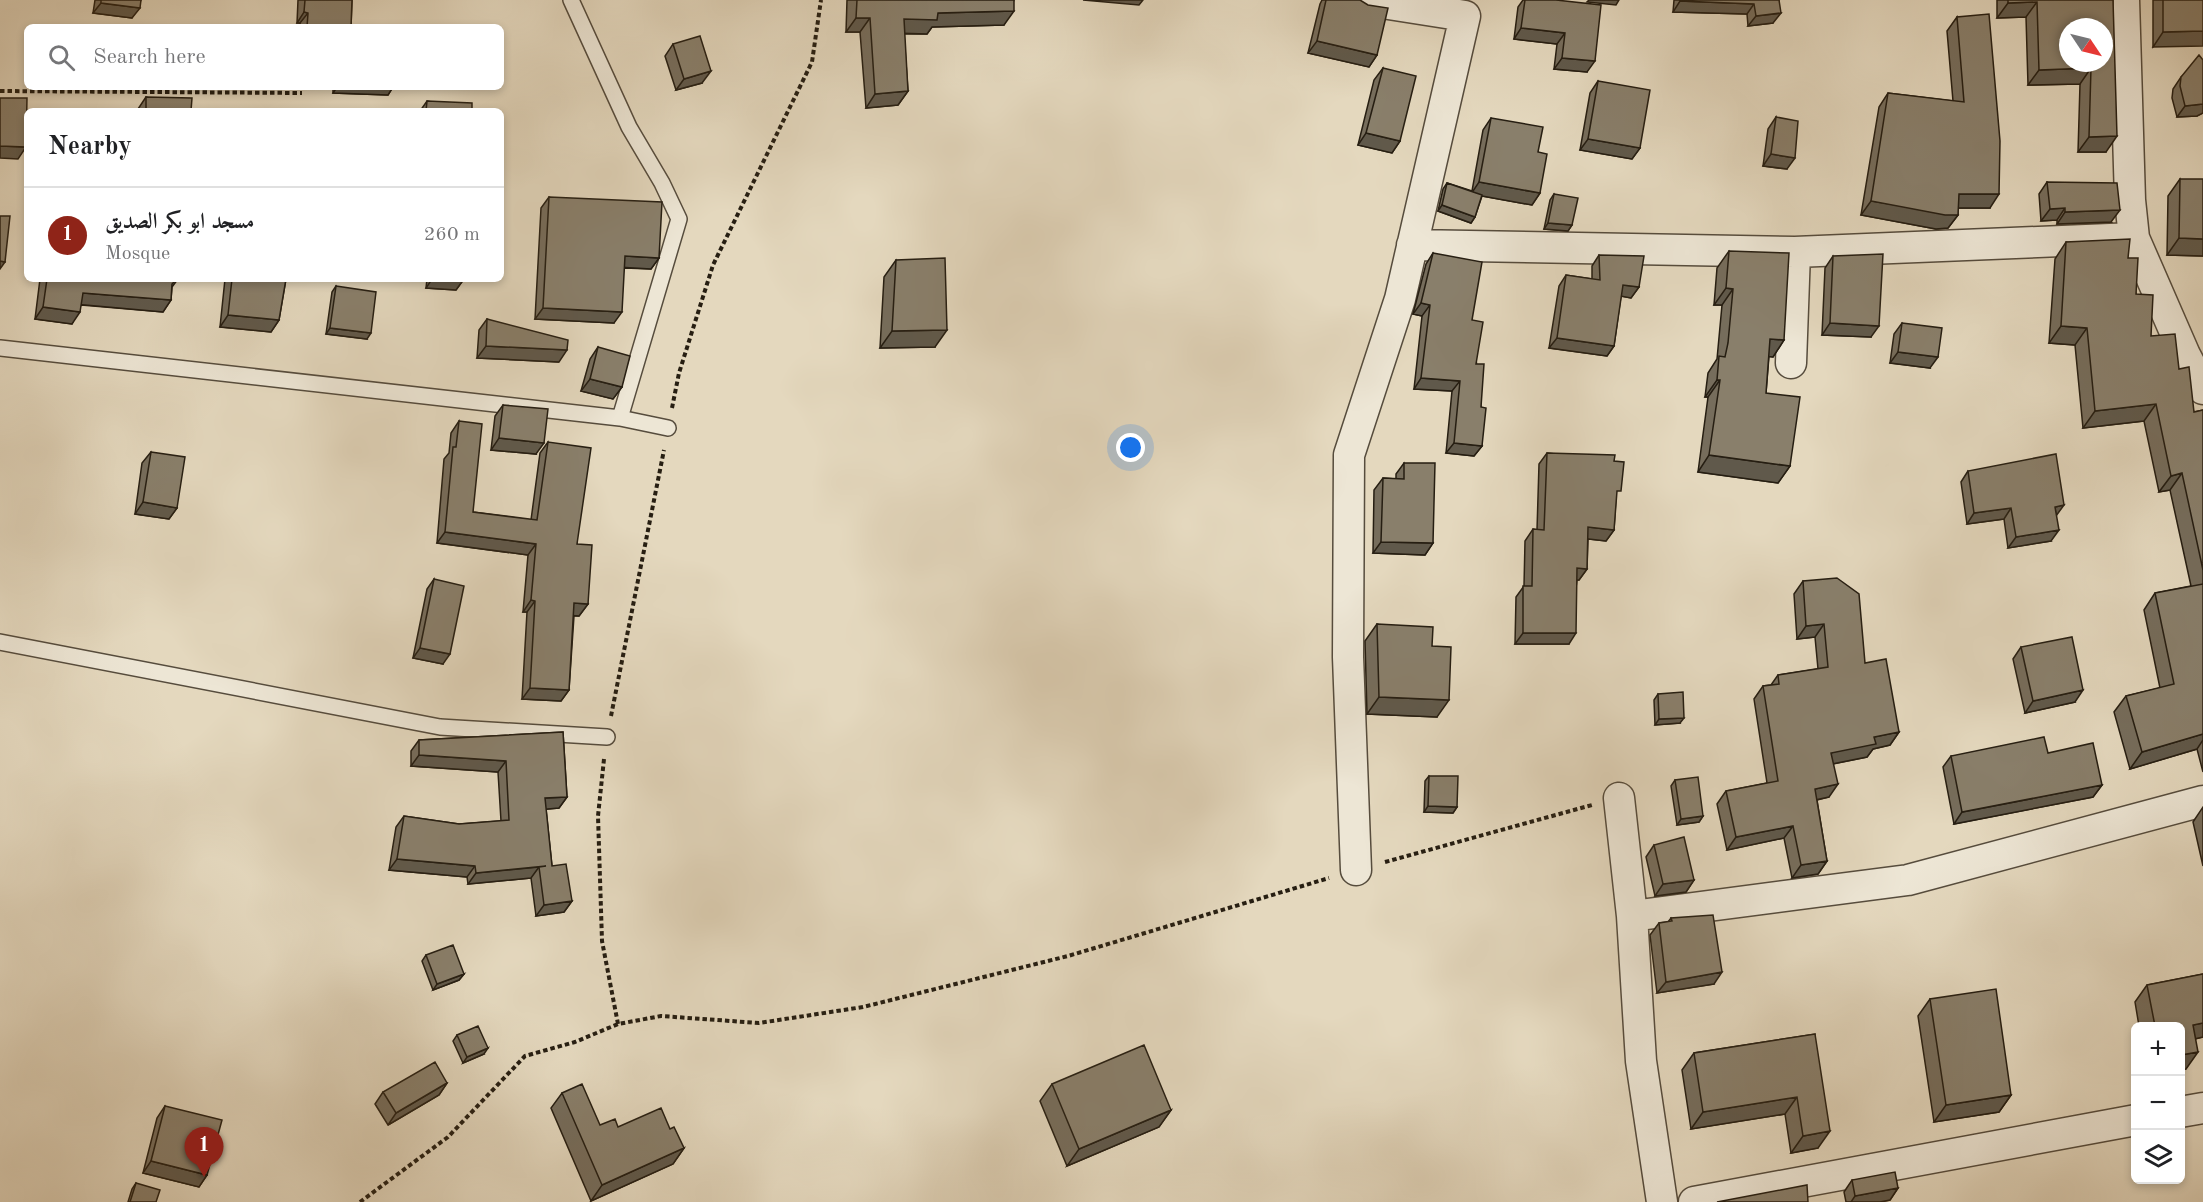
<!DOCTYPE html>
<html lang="en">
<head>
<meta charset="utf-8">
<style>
  body { margin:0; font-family:"Old Standard TT",Amiri,serif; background:#f2f2f2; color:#202124 }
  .controls { position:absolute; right:18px; bottom:18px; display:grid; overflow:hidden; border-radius:9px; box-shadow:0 3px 9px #0003 }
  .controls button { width:54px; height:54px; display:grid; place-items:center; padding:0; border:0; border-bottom:2px solid #e0e0e0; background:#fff; color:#202124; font:30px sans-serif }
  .compass { position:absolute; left:2059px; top:18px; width:54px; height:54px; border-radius:50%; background:#fff; box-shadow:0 3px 9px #0003; rotate:125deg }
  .you { position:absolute; left:1131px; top:448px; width:21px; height:21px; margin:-15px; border:4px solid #fff; border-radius:50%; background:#1a73e8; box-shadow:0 0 0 9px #1a73e833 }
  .badge { display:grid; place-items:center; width:39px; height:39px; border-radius:50%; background:#8f2418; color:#fff; font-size:20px; font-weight:700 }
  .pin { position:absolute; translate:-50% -50px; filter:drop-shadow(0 2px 3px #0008) }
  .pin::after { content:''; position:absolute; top:32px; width:21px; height:18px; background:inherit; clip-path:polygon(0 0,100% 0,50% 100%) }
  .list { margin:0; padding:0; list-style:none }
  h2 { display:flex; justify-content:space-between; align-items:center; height:78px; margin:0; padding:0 24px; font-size:26px }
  h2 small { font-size:20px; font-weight:400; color:#757577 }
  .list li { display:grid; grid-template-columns:39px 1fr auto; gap:18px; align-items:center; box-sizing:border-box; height:96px; padding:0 24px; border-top:2px solid #e0e0e0 }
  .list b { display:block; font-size:22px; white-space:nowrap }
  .list p { margin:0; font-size:20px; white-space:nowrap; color:#757577 }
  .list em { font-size:20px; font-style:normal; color:#757577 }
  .icon { flex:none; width:33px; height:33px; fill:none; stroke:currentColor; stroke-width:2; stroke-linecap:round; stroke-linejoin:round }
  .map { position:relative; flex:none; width:2203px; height:1202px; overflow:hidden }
  .search { position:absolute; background:#fff; box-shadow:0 3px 9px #0003; left:24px; top:24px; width:480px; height:66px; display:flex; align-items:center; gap:15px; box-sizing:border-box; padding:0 21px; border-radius:9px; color:#757577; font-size:22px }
  .panel { position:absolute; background:#fff; box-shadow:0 3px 9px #0003; left:24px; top:108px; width:480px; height:174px; border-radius:9px }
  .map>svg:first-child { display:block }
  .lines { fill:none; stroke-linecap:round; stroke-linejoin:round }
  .service-casing { stroke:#564c3d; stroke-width:18 }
  .minor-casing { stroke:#564c3d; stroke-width:33 }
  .path { stroke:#261e12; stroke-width:4; stroke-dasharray:4.5 3; stroke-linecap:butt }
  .service { stroke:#ede6d5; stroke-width:15 }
  .minor { stroke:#ede6d5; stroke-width:30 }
  .wall { fill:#766d5c; stroke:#261e12; stroke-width:1.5 }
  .shaded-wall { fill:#60594b; stroke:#261e12; stroke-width:1.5 }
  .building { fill:#897f6b; stroke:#261e12; stroke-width:1.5; fill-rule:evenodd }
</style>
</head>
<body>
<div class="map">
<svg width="2203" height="1202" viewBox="0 0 2203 1202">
  <rect width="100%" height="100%" fill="#e4d8be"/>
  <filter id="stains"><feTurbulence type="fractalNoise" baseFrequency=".00333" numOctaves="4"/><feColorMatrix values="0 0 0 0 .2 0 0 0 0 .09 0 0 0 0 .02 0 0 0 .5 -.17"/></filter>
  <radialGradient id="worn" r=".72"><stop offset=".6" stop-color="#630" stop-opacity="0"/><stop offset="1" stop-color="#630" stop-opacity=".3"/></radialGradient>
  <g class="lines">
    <g class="service-casing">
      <path id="service" d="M571 0 629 127 662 183 679 219 620 418
        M0 348 620 418 668 428
        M0 642 440 727 607 737"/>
    </g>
    <g class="minor-casing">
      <path id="minor" d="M2124 0 2130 200 2134 238 2185 355 2203 389
        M1412 245 1795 252 2134 238
        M1791 363 1795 252
        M1619 798 1632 916 1641 1061 1662 1202
        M1356 870 1348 657 1349 455 1400 299 1465 16 1363 0
        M1632 916 1908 880 2203 801
        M2180 1112 2203 1108
        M1694 1202 2136 1120"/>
    </g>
    <path class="path" d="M0 91 302 93
      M672 408 679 373 713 265 812 62 821 0
      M611 716 664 450
      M604 759 598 816 602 941 618 1024
      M1385 862 1592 805
      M360 1202 448 1137 525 1056 575 1042 618 1024 661 1016 759 1023 863 1007 1068 956 1329 878"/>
    <use href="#service" class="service"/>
    <use href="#minor" class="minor"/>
  </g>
  <path class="wall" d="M95 0H141L132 18 93 13Z
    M298 0H352L351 27H300V23H297Z
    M847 0H1014L1004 25 932 27 927 34H904L908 91 898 105 866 108 860 32H846Z
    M1322 0H1360L1377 55 1369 67 1308 53 1320 4Z
    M1523 0H1556L1587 72 1554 69 1557 44 1514 39 1518 7Z
    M1674 0H1779L1773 23 1748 26 1747 14 1673 12Z
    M1997 0H2113L2106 152H2078L2080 84 2028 85 2026 17 1997 18Z
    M2153 0H2203L2153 47Z
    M1957 17 1990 208H1958V215L1948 228 1936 229 1861 215 1879 107 1888 93 1953 101 1947 31Z
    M673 44 702 83 676 90 665 56Z
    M2203 60V113L2197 116 2177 117 2172 98 2173 89 2181 77Z
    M1383 68 1400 141 1392 153 1358 145 1374 80Z
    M1598 81 1640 148 1632 159 1580 150 1590 93Z
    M333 87H393L388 95 333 93Z
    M146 97 191 111H138V109Z
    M427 101 472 111H420Z
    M1776 117 1787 169 1763 166 1768 129Z
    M1491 118 1538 152 1540 193 1532 205 1482 196 1475 217 1471 223 1438 211 1443 189 1447 183 1472 191 1483 130Z
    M2180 179 2203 256 2167 255 2168 196Z
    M2047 182 2111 222 2057 224V220L2041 221 2039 194Z
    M1554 194 1572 225 1568 231 1544 229 1550 200Z
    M549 197 659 258 651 269 624 268 614 323 535 319 541 208Z
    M2066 242 2128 258 2136 294 2151 336 2179 369 2194 412 2203 410V772L2197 749 2130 769 2114 712 2126 696 2160 688 2144 610 2155 593 2191 586 2170 490 2159 492 2144 421 2083 428 2075 345 2049 343 2055 259Z
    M1729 251 1784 340 1773 357 1769 356 1766 393 1790 466 1778 483 1698 472 1708 397H1705L1708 373 1717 359 1722 305H1714L1717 268Z
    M1433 253 1472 320 1481 407 1482 446 1474 456 1446 453 1452 391 1414 389 1422 316 1413 314 1426 264Z
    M1599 255 1639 287 1631 298 1621 296 1614 346 1607 356 1549 348 1559 286 1566 275 1592 279V266Z
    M1833 256 1871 337 1822 335 1825 268Z
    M896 260 935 347 880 348 884 277Z
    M40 279H178L172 287 171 300 163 312 81 305 72 324 35 319Z
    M225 279H286L279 320 271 332 220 327Z
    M427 279H464L456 290 426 288Z
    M336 286 367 339 326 334 332 292Z
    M487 319 559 362 477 358 479 330Z
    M1902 323 1930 368 1890 363 1894 334Z
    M598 347 622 387 613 399 581 391 590 359Z
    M503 405 536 454 491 450 495 416Z
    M459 421 473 512 531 520 540 453 548 442 577 544 588 604 579 616H574L569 690 561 701 522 699 527 612H523L528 555 437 543 444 459 449 453 451 433Z
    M151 452 177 508 169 519 135 514 142 463Z
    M1547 453 1614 461 1616 498 1614 530 1606 541 1588 539 1587 569 1579 580H1577L1569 644H1515L1516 597 1524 586 1525 541 1533 529 1537 530 1539 464Z
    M1404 463 1433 543 1425 555 1373 553 1374 490 1383 478 1396 479V474Z
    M1968 471 2051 541 2008 548 2004 519 1967 524 1961 482Z
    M434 579 443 664 413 658 427 589Z
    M1803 581 1865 663 1899 732 1890 745 1873 749 1867 757 1833 764 1829 797 1817 800 1827 861 1818 874 1792 878 1784 838 1727 850 1717 804 1726 791 1767 783 1754 699 1763 686 1771 685 1778 675 1818 669 1815 637 1797 639 1794 594Z
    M1377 624 1432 646 1437 717 1367 714 1365 641Z
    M2021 647 2075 702 2025 713 2013 659Z
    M1658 694 1680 723 1655 725 1654 700Z
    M563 732 567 797 559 808 546 809 552 866 572 901 564 912 536 916 531 878 468 884 467 877 389 870 396 827 404 816 459 824 501 821 498 772 411 766V751L419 740Z
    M2048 753 2102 785 2093 797 1954 824 1943 767 1951 756Z
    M1429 776 1457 807 1453 813 1424 812 1425 781Z
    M1675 780 1703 816 1699 822 1677 825 1671 786Z
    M2203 807V866L2193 822Z
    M1654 845 1694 880 1686 892 1655 896 1646 857Z
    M1671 918 1714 984 1657 993 1650 935 1659 923 1668 922Z
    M426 955 464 974 459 980 433 990 422 961Z
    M2203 974V1037L2195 1039 2186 1069 2181 1026H2139L2135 1002 2147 985Z
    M1930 999 2011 1095 1999 1112 1934 1122 1918 1016Z
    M1815 1034 1818 1148 1791 1153 1785 1114 1691 1129 1682 1070 1694 1053Z
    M457 1035 484 1054 463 1063 453 1041Z
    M447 1083 439 1095 388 1125 375 1104 383 1092Z
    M1052 1084 1171 1110 1159 1127 1067 1166 1040 1101Z
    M562 1093 600 1125 618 1127 670 1129 684 1148 673 1164 591 1201 551 1108Z
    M165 1106 207 1175 199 1187 143 1173 157 1118Z
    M1852 1180 1898 1188 1890 1200 1880 1202H1846L1844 1192Z
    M136 1183 156 1202H128L132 1189Z"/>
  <path class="shaded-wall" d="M1083 0H1143L1139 5Z
    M1589 0H1619L1616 5 1587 2Z
    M1680 1 1754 4 1747 14 1673 12Z
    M2037 2 2026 17 1997 18 2008 3Z
    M101 3 140 8 132 18 93 13Z
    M1014 11 1004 25 932 27 927 34 894 33 904 19 938 13Z
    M304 12 308 13 300 23H297Z
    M1781 13 1773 23 1748 26 1756 16Z
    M856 18H870L860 32H846Z
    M1521 28 1565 33 1557 44 1514 39Z
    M2203 31V46L2153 47 2163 32Z
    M1317 41 1377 55 1369 67 1308 53Z
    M1562 58 1595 61 1587 72 1554 69Z
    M2091 68 2080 84 2028 85 2039 70Z
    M711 71 702 83 676 90 684 79Z
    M337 87H393L388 95 333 93Z
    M908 91 898 105 866 108 875 94Z
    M2203 104V113L2197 116 2177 117 2185 106Z
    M1366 133 1400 141 1392 153 1358 145Z
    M2117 136 2106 152H2078L2089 137Z
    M1588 139 1640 148 1632 159 1580 150Z
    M0 146 26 147 18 159 0 158Z
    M1771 154 1795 158 1787 169 1763 166Z
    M1479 182 1540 193 1532 205 1471 194Z
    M1959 194H1999L1990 208H1950Z
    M1871 201 1958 215 1948 228 1936 229 1861 215Z
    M1442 205 1475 217 1471 223 1438 211Z
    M2065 208 2057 220 2041 221 2050 209Z
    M2120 210 2111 222 2057 224 2065 212Z
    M1548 223 1572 225 1568 231 1544 229Z
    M2179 238 2203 239V256L2167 255Z
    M625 256 659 258 651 269 617 267Z
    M0 261 5 262 0 269Z
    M432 279H464L456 290 426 288Z
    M1623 285 1639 287 1631 298 1615 295Z
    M1726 288 1733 289 1722 305H1714Z
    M83 293 171 300 163 312 74 304Z
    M1421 303 1430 305 1422 316 1413 314Z
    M43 307 80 312 72 324 35 319Z
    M543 308 622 312 614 323 535 319Z
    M228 315 279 320 271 332 220 327Z
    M1830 323 1879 326 1871 337 1822 335Z
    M2061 326 2087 328 2075 345 2049 343Z
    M330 328 371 333 367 339 326 334Z
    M947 330 935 347 880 348 892 331Z
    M1557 338 1614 346 1607 356 1549 348Z
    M1770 339 1784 340 1773 357 1759 356Z
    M486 346 567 350 559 362 477 358Z
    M1898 352 1938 357 1930 368 1890 363Z
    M1421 378 1460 381 1452 391 1414 389Z
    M590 379 622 387 613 399 581 391Z
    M1717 380H1720L1708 397H1705Z
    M2156 404 2144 421 2083 428 2095 411Z
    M499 438 544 443 536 454 491 450Z
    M1454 443 1482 446 1474 456 1446 453Z
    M1709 455 1790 466 1778 483 1698 472Z
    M2182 473 2170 490 2159 492 2171 476Z
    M143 502 177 508 169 519 135 514Z
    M2064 505 2056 516 2055 507Z
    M2011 508 2004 519 1967 524 1974 513Z
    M1588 527 1614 530 1606 541 1580 538Z
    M2059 530 2051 541 2008 548 2016 537Z
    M445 532 536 544 528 555 437 543Z
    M1381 542 1433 543 1425 555 1373 553Z
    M1577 568 1587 569 1579 580H1570Z
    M531 600 535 601 527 612H523Z
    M574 603 588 604 579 616 566 615Z
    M1824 624 1815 637 1797 639 1806 626Z
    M1523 633H1576L1569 644H1515Z
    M420 648 450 654 443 664 413 658Z
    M530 688 569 690 561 701 522 699Z
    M2083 690 2075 702 2025 713 2033 701Z
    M1379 697 1449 700 1437 717 1367 714Z
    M1684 718 1680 723 1655 725 1659 719Z
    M1899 732 1890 745 1873 749 1867 757 1822 766 1831 753 1874 737Z
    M2203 734V740L2197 749 2130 769 2142 752Z
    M419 755 506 761 498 772 411 766Z
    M1838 784 1829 797 1806 802 1815 789Z
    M2102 785 2093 797 1954 824 1962 812Z
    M567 797 559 808 537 810 545 798Z
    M1428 806 1457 807 1453 813 1424 812Z
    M1703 816 1699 822 1677 825 1681 819Z
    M1793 826 1784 838 1727 850 1736 837Z
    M397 859 475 866 467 877 389 870Z
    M1827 861 1818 874 1792 878 1801 865Z
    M539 867 531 878 468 884 476 873Z
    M1694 880 1686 892 1655 896 1663 884Z
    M572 901 564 912 536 916 544 905Z
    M1722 972 1714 984 1657 993 1666 982Z
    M464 974 459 980 433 990 437 984Z
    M2203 1023V1037L2181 1042 2193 1025Z
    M488 1048 484 1054 463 1063 467 1057Z
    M2198 1052 2186 1069 2181 1070V1055Z
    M447 1083 439 1095 388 1125 396 1113Z
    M2011 1095 1999 1112 1934 1122 1946 1105Z
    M1797 1097 1785 1114 1691 1129 1703 1112Z
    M1171 1110 1159 1127 1067 1166 1079 1149Z
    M1830 1131 1818 1148 1791 1153 1803 1136Z
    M684 1148 673 1164 591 1201 602 1185Z
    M151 1161 207 1175 199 1187 143 1173Z
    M1898 1188 1890 1200 1880 1202H1851L1855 1196Z"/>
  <path class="building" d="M101 0H141L140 8 101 3Z
    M305 0H352L351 27H307L308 13 304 12Z
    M857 0H1014V11L938 13 937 20 904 19 908 91 875 94 870 18H856Z
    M1326 0H1360L1368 5 1388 8 1377 55 1317 41Z
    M1525 0H1556L1601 5 1595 61 1562 58 1565 33 1521 28Z
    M1680 0H1779L1781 13 1756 16 1754 4 1680 1Z
    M2008 0H2113L2117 136 2089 137 2091 68 2039 70 2037 2 2008 3ZM2068 27H2104V63H2068Z
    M2163 0H2203V31L2163 32Z
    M1989 14 2000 141 1999 194H1959L1958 215H1945L1871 201 1888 93 1964 102 1957 17Z
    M399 26 419 27H398Z
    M700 36 711 71 684 79 673 44Z
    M2199 55 2203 60V104L2185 106 2180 86 2181 77Z
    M1383 68 1416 76 1400 141 1366 133Z
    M1598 81 1650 90 1640 148 1588 139Z
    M146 97 192 98 191 111H146Z
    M0 98H27L26 147 0 146Z
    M427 101 472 103V111H426Z
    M1776 117 1798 121 1795 158 1771 154Z
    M1491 118 1543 127 1538 152 1547 154 1540 193 1479 182Z
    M2180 179H2203V239L2179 238Z
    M2047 182 2117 183 2120 210 2065 212V208L2050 209Z
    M1447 183 1482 195 1475 217 1442 205Z
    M1554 194 1578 198 1572 225 1548 223Z
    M549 197 662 202 659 258 625 256 622 312 543 308Z
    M0 216H10L5 262 0 261Z
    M2130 239 2128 258H2138L2136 294 2153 295 2151 336 2175 334 2179 369 2189 367 2194 412 2203 410V570L2182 473 2171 476 2156 404 2095 411 2087 328 2061 326 2066 242Z
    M1729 251 1789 253 1784 340 1770 339 1766 393 1800 397 1790 466 1709 455 1720 380H1717L1719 356 1725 357 1728 343 1733 289 1726 288Z
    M1433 253 1482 262 1472 320 1483 322 1476 364H1484L1481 407 1486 408 1482 446 1454 443 1460 381 1421 378 1430 305 1421 303Z
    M1883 254 1879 326 1830 323 1833 256Z
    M1599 255 1644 256 1639 287 1623 285 1614 346 1557 338 1566 275 1600 280Z
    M945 258 947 330 892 331 896 260Z
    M47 279H177L172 284 171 300 83 293 80 312 43 307Z
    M232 279H286L279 320 228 315Z
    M336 286 376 292 371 333 330 328Z
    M487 319 568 340 567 350 486 346Z
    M1902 323 1942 328 1938 357 1898 352Z
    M598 347 630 356 622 387 590 379Z
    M503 405 548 409 544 443 499 438Z
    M459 421 482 424 473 512 537 520 548 442 591 448 577 544 592 545 588 604 574 603 569 690 530 688 535 601 531 600 536 544 445 532 453 447H456Z
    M151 452 185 457 177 508 143 502Z
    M1547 453 1615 455 1614 461 1624 462 1621 491H1617L1614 530 1588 527 1587 569 1577 568 1576 633H1523V586H1532L1533 529 1544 530Z
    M2056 454 2064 505 2055 507 2059 530 2016 537 2011 508 1974 513 1968 471Z
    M1404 463H1435L1433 543 1381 542 1383 478 1404 479Z
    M1837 578 1859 594 1865 663 1886 659 1899 732 1874 737 1876 744 1831 753 1838 784 1815 789 1827 861 1801 865 1793 826 1736 837 1726 791 1778 781 1763 686 1779 684 1778 675 1828 667 1824 624 1806 626 1803 581Z
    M434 579 464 586 450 654 420 648Z
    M2203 584V734L2142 752 2126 696 2174 684 2155 593Z
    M1377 624 1433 627 1432 646 1451 647 1449 700 1379 697Z
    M2072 637 2083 690 2033 701 2021 647Z
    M1683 692 1684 718 1659 719 1658 694Z
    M563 732 567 797 545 798 552 866 566 864 572 901 544 905 539 867 546 866 476 873 475 866 397 859 404 816 459 824 509 820 506 761 419 755V740Z
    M2044 737 2048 753 2093 743 2102 785 1962 812 1951 756Z
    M1429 776H1458L1457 807 1428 806Z
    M1698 777 1703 816 1681 819 1675 780Z
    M1684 837 1694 880 1663 884 1654 845Z
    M1713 915 1722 972 1666 982 1659 923 1672 921 1671 918Z
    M453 945 464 974 437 984 426 955Z
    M2203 974V1023L2193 1025 2198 1052 2181 1055V1026H2155L2147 985Z
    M1996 989 2011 1095 1946 1105 1930 999Z
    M478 1026 488 1048 467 1057 457 1035Z
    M1815 1034 1830 1131 1803 1136 1797 1097 1703 1112 1694 1053Z
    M1144 1045 1171 1110 1079 1149 1052 1084Z
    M435 1062 447 1083 396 1113 383 1092Z
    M582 1084 600 1125 615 1119 618 1127 661 1108 670 1129 674 1127 684 1148 602 1185 562 1093Z
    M165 1106 222 1120 207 1175 151 1161Z
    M1895 1172 1898 1188 1855 1196 1852 1180Z
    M136 1183 160 1190 156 1202H130Z
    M1807 1185 1808 1202H1717Z"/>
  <rect width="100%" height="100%" filter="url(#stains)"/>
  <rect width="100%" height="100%" fill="url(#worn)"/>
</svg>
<div class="controls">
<button>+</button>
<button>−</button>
<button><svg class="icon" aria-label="layers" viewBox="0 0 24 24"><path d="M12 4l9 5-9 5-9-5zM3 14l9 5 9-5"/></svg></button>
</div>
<svg class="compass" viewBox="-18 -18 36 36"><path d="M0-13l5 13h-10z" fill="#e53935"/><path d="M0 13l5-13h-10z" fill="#757577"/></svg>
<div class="you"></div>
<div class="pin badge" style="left:204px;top:1177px">1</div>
<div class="search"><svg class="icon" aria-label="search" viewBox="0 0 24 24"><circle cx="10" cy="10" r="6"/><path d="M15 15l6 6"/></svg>Search here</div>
<section class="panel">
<h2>Nearby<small></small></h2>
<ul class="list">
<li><span class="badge">1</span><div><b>مسجد ابو بكر الصديق</b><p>Mosque</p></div><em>260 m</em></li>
</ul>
</section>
</div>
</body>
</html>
